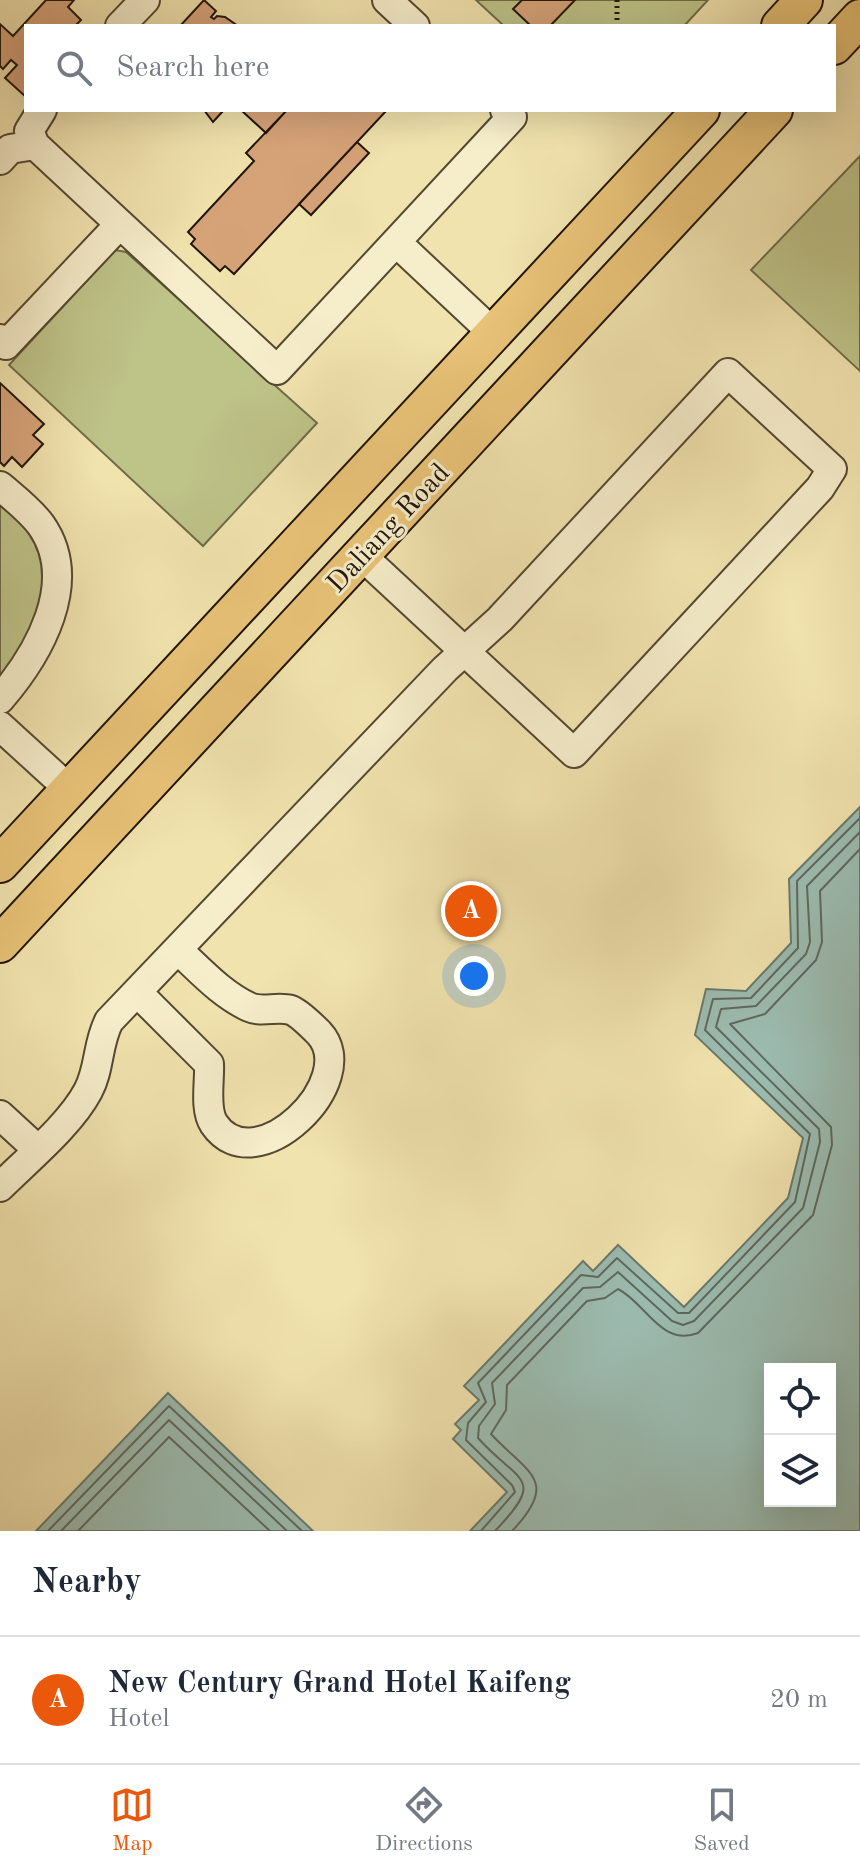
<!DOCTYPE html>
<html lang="en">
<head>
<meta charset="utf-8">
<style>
  body { margin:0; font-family:"Old Standard TT",serif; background:#f6f6f7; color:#1f2937 }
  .controls { position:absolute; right:24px; bottom:24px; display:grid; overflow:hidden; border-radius:0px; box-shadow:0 8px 32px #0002 }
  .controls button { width:72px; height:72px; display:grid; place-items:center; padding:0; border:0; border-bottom:2px solid #e0e1e3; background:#fff; color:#1f2937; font:40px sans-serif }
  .you { position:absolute; left:474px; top:976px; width:28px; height:28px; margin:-20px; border:6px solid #fff; border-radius:50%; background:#1a73e8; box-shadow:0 0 0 12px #1a73e833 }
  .badge { display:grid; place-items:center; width:52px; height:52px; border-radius:50%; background:#ea580c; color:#fff; font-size:26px; font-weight:700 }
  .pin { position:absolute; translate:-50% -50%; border:4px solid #fff; box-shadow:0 2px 8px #0006 }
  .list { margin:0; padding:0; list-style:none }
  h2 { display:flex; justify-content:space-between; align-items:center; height:104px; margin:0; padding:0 32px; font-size:34px }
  h2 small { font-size:26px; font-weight:400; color:#747a83 }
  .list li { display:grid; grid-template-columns:52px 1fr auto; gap:24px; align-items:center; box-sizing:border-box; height:128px; padding:0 32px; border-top:2px solid #e0e1e3 }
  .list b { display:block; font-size:30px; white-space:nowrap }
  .list p { margin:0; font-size:26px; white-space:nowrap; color:#747a83 }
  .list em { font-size:26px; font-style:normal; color:#747a83 }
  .icon { flex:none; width:44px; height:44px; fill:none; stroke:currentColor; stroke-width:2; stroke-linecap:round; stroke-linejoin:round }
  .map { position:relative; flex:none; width:860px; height:1531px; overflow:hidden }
  .search { position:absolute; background:#fff; box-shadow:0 8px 32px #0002; left:24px; right:24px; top:24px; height:88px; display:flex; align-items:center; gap:20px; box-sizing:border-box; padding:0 28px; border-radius:0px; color:#747a83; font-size:30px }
  .sheet { height:232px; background:#fff }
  nav { display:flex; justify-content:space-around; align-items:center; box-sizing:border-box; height:112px; border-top:2px solid #e0e1e3; background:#fff; font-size:22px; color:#747a83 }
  nav a { display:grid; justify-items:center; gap:4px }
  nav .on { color:#ea580c }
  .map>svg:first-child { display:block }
  .green { fill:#bec388; stroke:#6f6c48; stroke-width:2 }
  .water { fill:#9cbdb2; stroke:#6a7a6e; stroke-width:2; fill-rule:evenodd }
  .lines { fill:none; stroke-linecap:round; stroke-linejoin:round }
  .shore { stroke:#5e695e; stroke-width:2 }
  .building { fill:#d6a379; stroke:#201509; stroke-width:2 }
  .minor-casing { stroke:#544832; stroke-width:32 }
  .major-casing { stroke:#201509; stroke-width:40 }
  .path { stroke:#201509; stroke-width:5; stroke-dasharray:2 4; stroke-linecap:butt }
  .minor { stroke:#f6edca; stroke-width:28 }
  .major { stroke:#e8c277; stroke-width:36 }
  .labels { text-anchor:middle; stroke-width:6; stroke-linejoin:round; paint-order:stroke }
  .street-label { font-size:28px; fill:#201509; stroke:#f6edca }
</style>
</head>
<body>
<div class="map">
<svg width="860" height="1531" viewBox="0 0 860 1531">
  <rect width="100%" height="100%" fill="#f1e3ae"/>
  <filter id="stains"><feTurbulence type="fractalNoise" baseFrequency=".0025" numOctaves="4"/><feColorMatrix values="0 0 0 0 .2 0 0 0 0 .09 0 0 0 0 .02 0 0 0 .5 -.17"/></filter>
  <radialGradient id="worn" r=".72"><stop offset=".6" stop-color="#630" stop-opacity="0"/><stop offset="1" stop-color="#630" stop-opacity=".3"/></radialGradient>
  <path class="green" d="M476 0H708L684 26H504Z
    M860 156V371L751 270Z
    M115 250 126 252 317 423 203 546 9 365Z
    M0 499 24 519 49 570 26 645 0 678Z"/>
  <path class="water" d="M860 807V1531H470L507 1492 453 1439 461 1430 455 1424 479 1400 464 1386 583 1261 593 1271 618 1245 684 1307 788 1198 803 1138 695 1035 706 989 746 991 791 943 789 879ZM770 1369H830V1501H770Z
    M168 1393 313 1531H36Z"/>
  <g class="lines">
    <path class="shore" d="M48 1531 169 1406 302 1531
      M61 1531 169 1420 287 1531
      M78 1531 169 1437 270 1531
      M481 1531 515 1492 512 1485 466 1440 468 1423 486 1402 478 1383 581 1275 598 1277 617 1258 678 1313H689L795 1202 810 1134 705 1030 713 999 751 998 798 948 797 881 860 818
      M495 1531C548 1476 518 1483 478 1438L479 1426 495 1404 492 1383 583 1288 600 1287 618 1272 672 1321 683 1325 694 1321 803 1208 820 1142 819 1129 716 1027 721 1009 756 1006 806 954 810 942 807 886 860 832
      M512 1531C561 1480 527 1473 491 1434L506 1410 507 1385 587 1301 605 1298 618 1289C646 1303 661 1347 698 1333L813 1215 832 1145 831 1127 730 1024 765 1014 816 960 822 942 820 891 860 849"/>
  </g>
  <path class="building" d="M46 0H74L68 7 81 20 75 26H26V97L5 78 17 65 11 60 3 69 0 66V24L13 36Z
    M204 0 216 11 211 17 214 19 217 16 225 17 238 26H180Z
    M522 0H575L550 26H531L513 9Z
    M204 110H224L213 122Z
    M241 110H287L266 133Z
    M287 110H387L234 274 225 266 220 271 191 244 195 239 188 232 254 161 246 153Z
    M357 142 369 153 311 215 299 204Z
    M0 383 44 424 33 435 43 444 22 467 12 457 4 466 0 462Z"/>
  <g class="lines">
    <g class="minor-casing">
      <path id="minor" d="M387 0 415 26
        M120 26 145 0
        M42 110 29 131 35 145 277 370 512 117 505 110
        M0 160 10 149 35 145
        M396 242 493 333
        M0 339 6 345 120 224
        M0 486C14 498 30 510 41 525 81 582 38 655 0 699
        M0 726 70 790
        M137 992 209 1064C210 1081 204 1109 214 1124 255 1185 363 1080 319 1033 313 1027 299 1013 291 1010 277 1006 262 1013 249 1007 221 994 200 970 178 950
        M0 1115 37 1149
        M0 1187C27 1160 70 1125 88 1091 100 1069 97 1044 109 1021L445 669 500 619 728 373 832 469 820 488 574 753 361 555"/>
    </g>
    <g class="major-casing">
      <path id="major" d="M780 26 804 0
        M834 46 860 18
        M0 864 701 110
        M0 944 774 110"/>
    </g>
    <path class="path" d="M617 0V26"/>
    <use href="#minor" class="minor"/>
    <use href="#major" class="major"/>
  </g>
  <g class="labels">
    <g class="street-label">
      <text transform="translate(387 527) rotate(-47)" y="10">Daliang Road</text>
    </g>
  </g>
  <rect width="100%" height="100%" filter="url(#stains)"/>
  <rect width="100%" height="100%" fill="url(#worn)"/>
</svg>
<div class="controls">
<button><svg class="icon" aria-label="locate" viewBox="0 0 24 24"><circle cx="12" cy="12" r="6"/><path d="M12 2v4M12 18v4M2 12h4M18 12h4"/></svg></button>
<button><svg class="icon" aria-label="layers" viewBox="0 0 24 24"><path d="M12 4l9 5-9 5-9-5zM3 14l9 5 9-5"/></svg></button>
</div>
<div class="you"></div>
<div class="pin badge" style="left:471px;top:911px">A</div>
<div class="search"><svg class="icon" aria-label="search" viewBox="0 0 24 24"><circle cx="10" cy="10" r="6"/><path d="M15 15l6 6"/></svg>Search here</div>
</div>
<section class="sheet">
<h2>Nearby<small></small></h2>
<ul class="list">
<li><span class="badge">A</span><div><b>New Century Grand Hotel Kaifeng</b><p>Hotel</p></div><em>20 m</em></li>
</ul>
</section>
<nav>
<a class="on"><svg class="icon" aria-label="map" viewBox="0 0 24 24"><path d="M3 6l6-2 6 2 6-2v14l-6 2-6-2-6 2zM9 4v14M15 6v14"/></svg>Map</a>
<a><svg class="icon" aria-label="directions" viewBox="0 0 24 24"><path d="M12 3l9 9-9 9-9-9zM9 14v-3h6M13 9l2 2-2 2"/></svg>Directions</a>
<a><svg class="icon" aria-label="saved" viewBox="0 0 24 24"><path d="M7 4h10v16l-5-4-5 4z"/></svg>Saved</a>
</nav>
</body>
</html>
